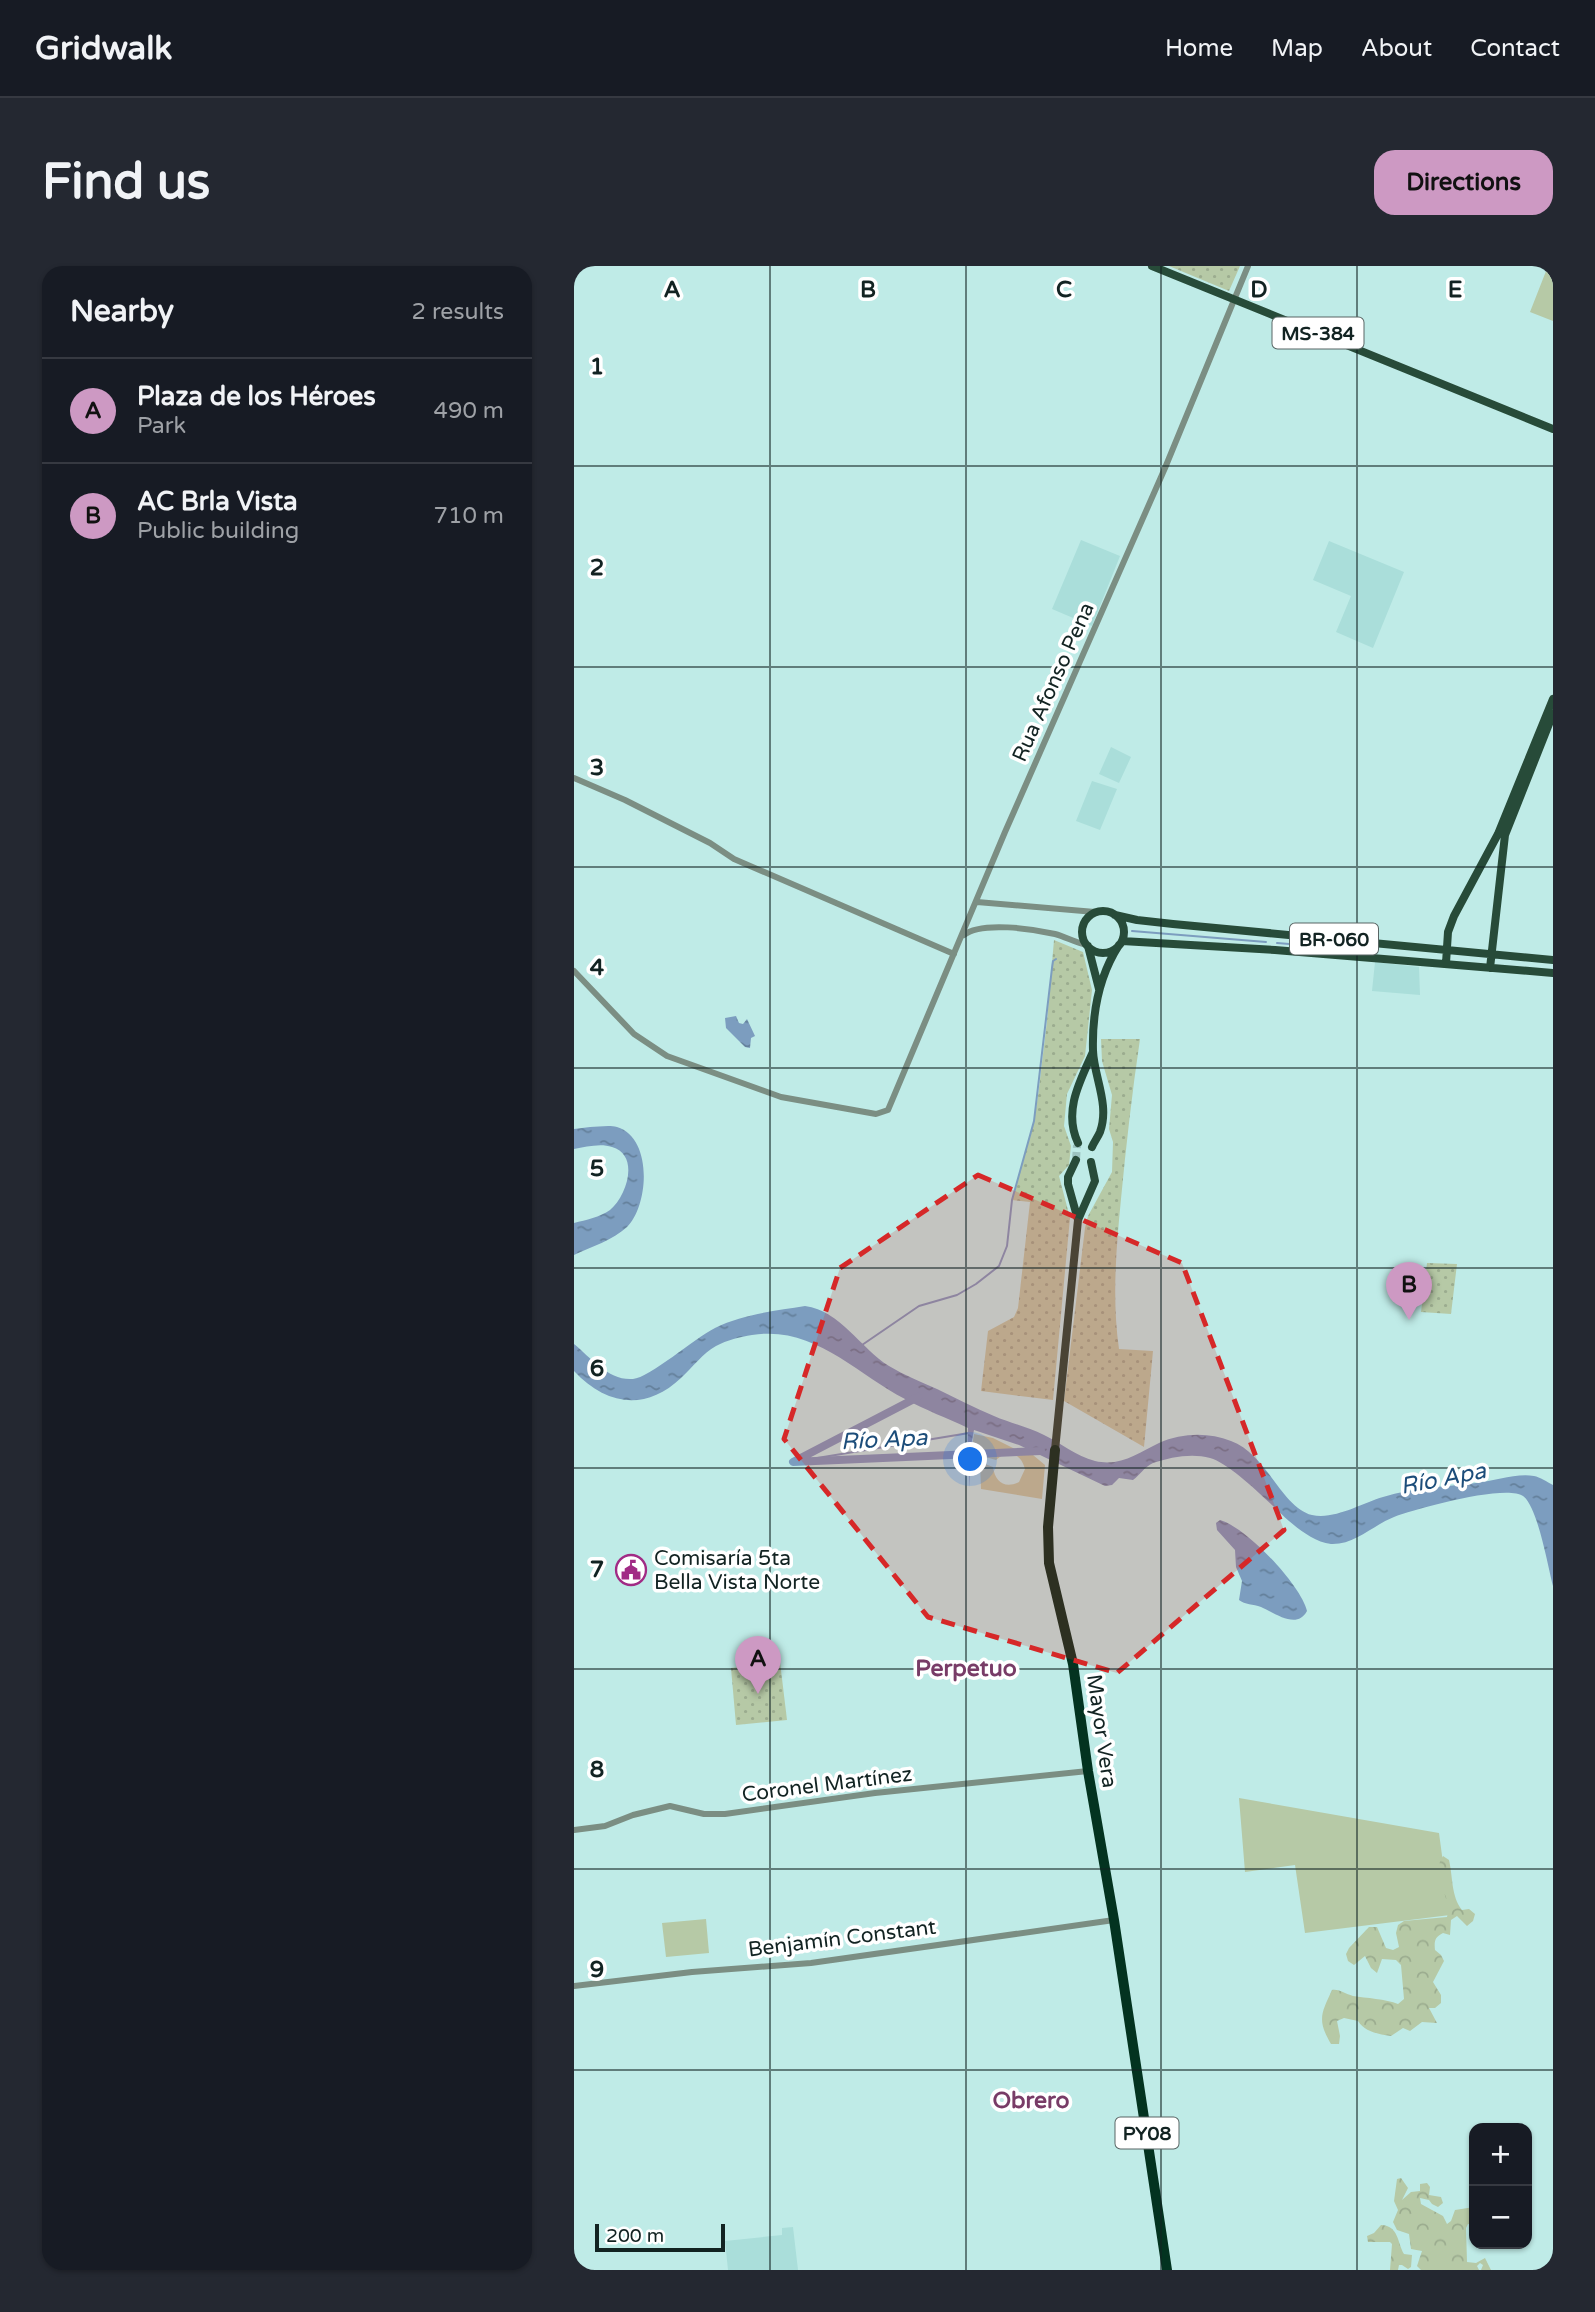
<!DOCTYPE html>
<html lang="en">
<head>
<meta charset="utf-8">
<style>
  body { margin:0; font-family:"Varela Round",sans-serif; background:#242831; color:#f1f3f6 }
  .controls { position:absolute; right:21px; bottom:21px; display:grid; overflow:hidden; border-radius:14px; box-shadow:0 2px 5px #0004 }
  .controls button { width:63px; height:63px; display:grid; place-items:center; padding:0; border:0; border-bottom:2px solid #363941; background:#171b24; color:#f1f3f6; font:35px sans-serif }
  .scale { position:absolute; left:21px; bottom:18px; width:130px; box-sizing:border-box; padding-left:7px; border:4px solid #122322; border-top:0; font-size:19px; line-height:24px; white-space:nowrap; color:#122322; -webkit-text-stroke:5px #fff; paint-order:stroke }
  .you { position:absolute; left:397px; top:1194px; width:24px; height:24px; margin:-18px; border:5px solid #fff; border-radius:50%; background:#1a73e8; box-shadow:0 0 0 10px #1a73e833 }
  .badge { display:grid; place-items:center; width:46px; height:46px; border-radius:50%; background:#cd99c3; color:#111; font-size:23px; font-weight:700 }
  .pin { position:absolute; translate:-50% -58px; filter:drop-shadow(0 2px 4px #0008) }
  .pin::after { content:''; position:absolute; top:37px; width:24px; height:21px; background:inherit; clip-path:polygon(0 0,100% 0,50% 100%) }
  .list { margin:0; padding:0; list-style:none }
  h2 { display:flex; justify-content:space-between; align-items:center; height:91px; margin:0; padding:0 28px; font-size:30px }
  h2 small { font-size:23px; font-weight:400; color:#9ea1a6 }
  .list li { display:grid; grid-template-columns:46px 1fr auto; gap:21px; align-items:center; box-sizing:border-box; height:105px; padding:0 28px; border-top:2px solid #363941 }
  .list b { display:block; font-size:26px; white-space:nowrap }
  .list p { margin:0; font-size:23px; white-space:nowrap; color:#9ea1a6 }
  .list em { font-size:23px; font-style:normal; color:#9ea1a6 }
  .map { position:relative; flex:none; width:979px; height:2004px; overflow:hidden; border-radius:21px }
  header { display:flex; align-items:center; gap:42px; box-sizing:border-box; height:98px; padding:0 35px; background:#171b24; border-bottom:2px solid #363941 }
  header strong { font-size:33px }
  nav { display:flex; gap:38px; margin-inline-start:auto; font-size:24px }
  .intro { display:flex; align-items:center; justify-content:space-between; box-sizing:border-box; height:168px; padding:0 42px }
  h1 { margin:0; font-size:49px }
  .button { padding:18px 32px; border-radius:21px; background:#cd99c3; color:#111; font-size:24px; font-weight:700 }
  main { display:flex; gap:42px; padding:0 42px }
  aside { flex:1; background:#171b24; border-radius:21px; box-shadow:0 2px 5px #0004 }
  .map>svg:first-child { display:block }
  .built { fill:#aadeda }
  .green { fill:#b6c9a6 }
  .forest { fill:url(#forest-crowns) }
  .park { fill:url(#park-dots) }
  .water { fill:url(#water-ripples) }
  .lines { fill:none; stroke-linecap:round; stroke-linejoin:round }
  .stream { stroke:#7c9dbf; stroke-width:2 }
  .river { stroke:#7c9dbf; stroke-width:8 }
  .major-tunnel { stroke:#9cc3c0; stroke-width:8; stroke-dasharray:8 4; stroke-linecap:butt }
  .minor { stroke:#7b8e83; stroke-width:6 }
  .major { stroke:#274b39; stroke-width:8 }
  .highway { stroke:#033320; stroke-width:10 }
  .marked { fill:#d62828; fill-opacity:0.2; stroke:#d62828; stroke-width:5; stroke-dasharray:14 9; stroke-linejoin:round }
  .grid { fill:none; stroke:#122322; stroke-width:2; stroke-opacity:0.55 }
  .labels { text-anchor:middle; stroke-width:7; stroke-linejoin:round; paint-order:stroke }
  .shield { fill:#fff; stroke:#596564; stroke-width:2 }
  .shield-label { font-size:19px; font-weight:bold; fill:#122322 }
  .street-label { font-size:21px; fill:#122322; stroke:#fff }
  .poi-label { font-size:21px; fill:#122322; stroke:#fff; text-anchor:start }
  .water-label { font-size:23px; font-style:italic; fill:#1c4d7a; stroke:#fff }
  .neighbourhood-label { font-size:23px; font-weight:bold; fill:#783c67; stroke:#fff }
  .grid-label { font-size:23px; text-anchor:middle; font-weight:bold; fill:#122322; stroke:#fff; stroke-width:7; stroke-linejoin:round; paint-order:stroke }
</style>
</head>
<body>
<header>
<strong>Gridwalk</strong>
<nav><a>Home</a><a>Map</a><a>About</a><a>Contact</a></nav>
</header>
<div class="intro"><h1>Find us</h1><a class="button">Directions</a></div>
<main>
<aside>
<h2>Nearby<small>2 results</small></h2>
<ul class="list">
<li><span class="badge">A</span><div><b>Plaza de los Héroes</b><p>Park</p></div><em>490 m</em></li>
<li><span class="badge">B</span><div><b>AC Brla Vista</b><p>Public building</p></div><em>710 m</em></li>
</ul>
</aside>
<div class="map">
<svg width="979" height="2004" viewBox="0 0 979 2004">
  <defs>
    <pattern id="forest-crowns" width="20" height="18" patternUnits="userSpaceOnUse" patternTransform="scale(1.75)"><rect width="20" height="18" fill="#b6c9a6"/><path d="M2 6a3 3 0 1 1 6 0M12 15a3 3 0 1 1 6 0" fill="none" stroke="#9bac8f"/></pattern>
    <pattern id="park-dots" width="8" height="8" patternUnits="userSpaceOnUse" patternTransform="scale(1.75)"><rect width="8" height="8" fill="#b6c9a6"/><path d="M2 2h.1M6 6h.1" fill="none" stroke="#9bac8f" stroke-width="1.8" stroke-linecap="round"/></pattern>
    <pattern id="water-ripples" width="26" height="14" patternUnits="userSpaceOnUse" patternTransform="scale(1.75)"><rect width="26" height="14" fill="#7c9dbf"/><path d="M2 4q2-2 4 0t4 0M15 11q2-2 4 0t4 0" fill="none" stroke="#64809b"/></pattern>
  </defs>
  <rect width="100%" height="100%" fill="#bfebe7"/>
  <path class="built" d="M507 274 546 290 518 360 478 343Z
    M755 275 830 306 799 382 762 366 777 330 739 314Z
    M537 481 557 491 545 517 525 508Z
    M518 515 543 523 526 564 502 555Z
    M801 696 845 701 846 729 798 725Z
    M219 1961 224 2004H154L151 1975 208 1969V1962Z"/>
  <path class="green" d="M974 0H979V55L956 46Z
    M400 1168 419 1172 453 1189H459L471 1199 468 1233 407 1223 406 1196 419 1201C421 1216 431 1223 445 1216L451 1203C447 1187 434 1183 422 1194L397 1187Z
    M665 1532 865 1567 876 1649 731 1667 721 1599 671 1606Z
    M132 1653 135 1687 92 1691 88 1657Z"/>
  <path class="forest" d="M869 1590 875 1594C879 1611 877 1630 888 1644L895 1643 901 1648 899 1655 893 1660 883 1650 877 1654 876 1669 869 1667C861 1671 860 1675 861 1684L867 1689 870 1695 859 1716 867 1729V1737L861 1742H855L863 1757 848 1756 836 1765 829 1762 817 1770C804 1768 791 1766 784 1755L770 1752 763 1755 766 1770 765 1778H757C743 1754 747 1748 758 1724 766 1723 771 1728 779 1730 792 1732 812 1733 824 1738L830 1733 827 1699 822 1694 808 1693 803 1707 797 1702 791 1690 780 1699 774 1695 772 1688 775 1682 795 1661H803L812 1682 819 1684 825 1681 822 1667 824 1659 830 1655 873 1651C879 1631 855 1610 869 1590Z
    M827 1912 834 1922 828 1934 837 1926 846 1925V1918L853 1917 856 1921 855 1929 867 1931 869 1937 864 1941 858 1938 855 1934 846 1932 847 1938 869 1950 873 1958 877 1955 881 1944 900 1941V1959L894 1958 892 1962 893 1996 902 1997 911 1992 917 2004H907L909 1999 906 1997 903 2000 905 2004H847L843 2000 848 1985 837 1983 835 1968 823 1964 819 1956 824 1944 820 1935 823 1913Z
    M807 1959C825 1960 823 1976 830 1988L838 1989 837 2001 834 2003 828 1999H825L824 2004H816L818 1978 816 1976H794L793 1970 800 1967Z"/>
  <path class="park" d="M595 0H666L655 25Z
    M480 674 509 686 518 724 511 790 493 828 490 860 497 880 495 899 485 910 496 952 479 1134 407 1125 414 1065 440 1051 444 1042 456 936 438 934 460 855 464 830 473 755Z
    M527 773H566C558 827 552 880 547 933 542 984 538 1033 545 1083L579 1085 570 1181 490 1135 511 962 514 950 538 906 539 876 535 863 538 829 528 795Z
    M853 997 883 998 877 1048 847 1046Z
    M206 1396 213 1454 162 1459 157 1402Z"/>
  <path class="water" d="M162 750 165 757 169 758 173 753 181 770 177 772 176 782 171 781 152 762 151 752Z
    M16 861C24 861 35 859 43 861 79 872 75 939 53 961 39 974 17 981 0 989V957C12 954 26 951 36 944 53 930 66 889 38 881 26 877 12 881 0 883V863Z
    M231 1040C267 1045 286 1082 315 1100 330 1109 347 1116 363 1123 382 1132 401 1142 420 1150 436 1157 454 1161 470 1169 487 1177 502 1190 521 1195 547 1201 564 1187 585 1177 608 1167 634 1166 657 1175 693 1188 707 1241 738 1249 761 1254 788 1237 809 1231 840 1221 871 1221 902 1217 921 1215 942 1207 960 1210 966 1211 973 1216 979 1219V1320C974 1302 964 1241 949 1230 931 1218 841 1243 820 1251 799 1259 781 1279 757 1278 741 1276 727 1265 715 1255 697 1239 658 1198 636 1192 618 1187 597 1191 579 1197 570 1201 566 1209 559 1214L545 1212 538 1219 531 1220 445 1179 400 1164 395 1190 396 1222 393 1188 394 1162C373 1152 351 1144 331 1133 281 1107 240 1059 178 1069 166 1071 153 1074 142 1080 129 1087 118 1102 107 1112 71 1146 32 1139 0 1105V1078C17 1092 35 1115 59 1113 75 1112 121 1072 141 1062 169 1048 201 1045 231 1040Z
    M646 1254C672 1261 727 1319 733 1345 723 1364 701 1347 687 1341 679 1338 671 1339 665 1334L668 1315 662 1301 661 1284 643 1264 642 1257Z"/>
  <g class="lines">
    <path class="stream" d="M558 665 692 676
      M703 677 801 685
      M288 1079 345 1040 383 1029 402 1018 425 1000 433 980 438 934 460 855 478 702 479 695 482 693
      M219 1196 395 1167"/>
    <path class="river" d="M344 1131 219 1196 467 1185"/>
    <path class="major-tunnel" d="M502 894 503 879"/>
    <path class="minor" d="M0 512 51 534 136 577 160 593 380 688
      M403 636 521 646
      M390 669C407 655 460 663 481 668 492 671 502 677 513 679
      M0 705 60 768 93 790 207 831 302 848 314 844 431 566 591 202 674 0
      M0 1564 31 1560 59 1549 96 1540 130 1548H151L301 1527 514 1505
      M0 1720 118 1706 237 1697 540 1654"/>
    <path class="major" d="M578 0 979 163
      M508 666a21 21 0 1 1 42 0a21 21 0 1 1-42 0Z
      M541 649 563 654 599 658 979 694
      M548 675 701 684 979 707
      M514 680 525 723
      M872 697 874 666 880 650 924 568 979 433
      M916 702 931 569 979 448
      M504 877C489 845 506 815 519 786
      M518 881C520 876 524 871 526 866 536 839 520 811 519 785 518 748 525 710 545 679
      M502 894 494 911V918L504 954
      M481 1184 504 954 521 915 517 896"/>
    <path class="highway" d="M481 1184 474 1261 475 1297 499 1398 514 1505 540 1654 593 2004"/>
  </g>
  <path class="marked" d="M404 909 608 997 710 1264 543 1407 354 1351 210 1173 266 1002Z"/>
  <path class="grid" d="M196 0V2004M392 0V2004M587 0V2004M783 0V2004M0 200H979M0 401H979M0 601H979M0 802H979M0 1002H979M0 1202H979M0 1403H979M0 1603H979M0 1804H979"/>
  <defs>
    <g id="civic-ring" transform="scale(1.575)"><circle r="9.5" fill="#fff" stroke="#a12b85" stroke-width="1.5"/><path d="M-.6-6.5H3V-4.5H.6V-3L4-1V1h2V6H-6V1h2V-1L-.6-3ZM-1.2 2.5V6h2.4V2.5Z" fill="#a12b85"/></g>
  </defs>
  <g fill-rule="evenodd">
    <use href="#civic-ring" x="57" y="1304"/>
  </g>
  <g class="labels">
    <g class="shield">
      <rect x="698.5" y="51.5" width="91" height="31" rx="5"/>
      <rect x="716" y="657.5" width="88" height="31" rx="5"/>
      <rect x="541.5" y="1851.5" width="63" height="31" rx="5"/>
    </g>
    <g class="shield-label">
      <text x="744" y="74">MS-384</text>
      <text x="760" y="680">BR-060</text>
      <text x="573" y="1874">PY08</text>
    </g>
    <g class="street-label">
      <text transform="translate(479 416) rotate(-66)" y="7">Rua Afonso Pena</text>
      <text transform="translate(528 1465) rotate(82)" y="7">Mayor Vera</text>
      <text transform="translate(253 1518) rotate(-7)" y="7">Coronel Martínez</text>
      <text transform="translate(268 1672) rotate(-7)" y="7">Benjamín Constant</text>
    </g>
    <g class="poi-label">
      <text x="80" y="1299">Comisaría 5ta<tspan x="80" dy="24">Bella Vista Norte</tspan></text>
    </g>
    <g class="water-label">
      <text transform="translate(310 1173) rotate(-3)" y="8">Río Apa</text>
      <text transform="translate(869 1212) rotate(-11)" y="8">Río Apa</text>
    </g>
    <g class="neighbourhood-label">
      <text x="392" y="1410">Perpetuo</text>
      <text x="457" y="1842">Obrero</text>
    </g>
  </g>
  <g class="grid-label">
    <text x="98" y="31">A</text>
    <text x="294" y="31">B</text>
    <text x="490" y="31">C</text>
    <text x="685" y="31">D</text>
    <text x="881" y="31">E</text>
    <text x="23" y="108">1</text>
    <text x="23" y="309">2</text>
    <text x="23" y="509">3</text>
    <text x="23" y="709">4</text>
    <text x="23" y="910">5</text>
    <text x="23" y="1110">6</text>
    <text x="23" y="1311">7</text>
    <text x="23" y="1511">8</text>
    <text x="23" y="1711">9</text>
  </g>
</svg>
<div class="controls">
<button>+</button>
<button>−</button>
</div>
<div class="scale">200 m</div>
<div class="you"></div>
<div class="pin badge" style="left:184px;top:1428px">A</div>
<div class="pin badge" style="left:835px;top:1054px">B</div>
</div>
</main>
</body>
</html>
